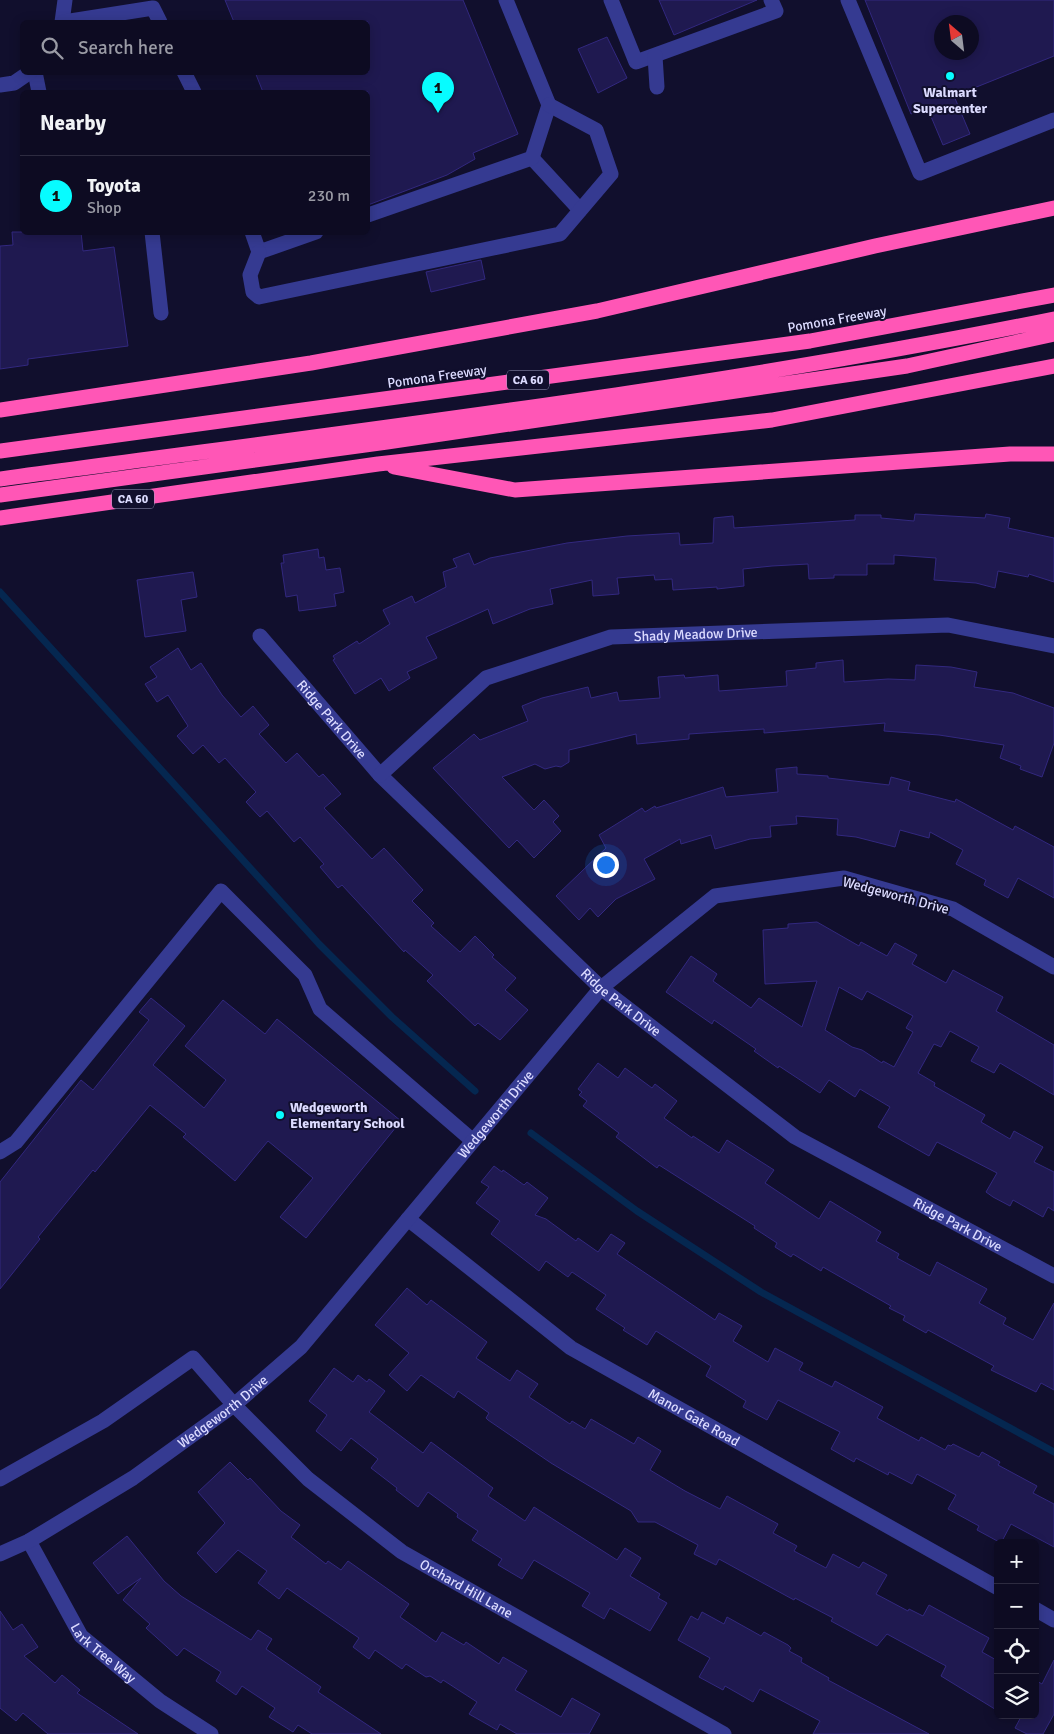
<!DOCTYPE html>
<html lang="en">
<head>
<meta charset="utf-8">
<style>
  body { margin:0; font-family:Signika,sans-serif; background:#1b192f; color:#f1f3f6 }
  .controls { position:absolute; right:15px; bottom:15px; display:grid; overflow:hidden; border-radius:8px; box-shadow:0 2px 12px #0003 }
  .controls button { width:45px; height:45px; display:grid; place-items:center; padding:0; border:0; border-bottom:1px solid #2d2b40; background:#0d0b22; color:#f1f3f6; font:25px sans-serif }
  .compass { position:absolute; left:934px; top:15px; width:45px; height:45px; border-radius:50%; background:#0d0b22; box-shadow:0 2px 12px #0003; rotate:332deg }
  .you { position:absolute; left:605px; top:864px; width:18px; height:18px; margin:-12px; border:4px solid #fff; border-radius:50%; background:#1a73e8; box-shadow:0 0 0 8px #1a73e833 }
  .badge { display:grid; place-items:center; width:32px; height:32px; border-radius:50%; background:#07fcff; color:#111; font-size:16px; font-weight:700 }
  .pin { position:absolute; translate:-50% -41px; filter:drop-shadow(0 1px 2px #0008) }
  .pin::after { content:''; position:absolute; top:26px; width:18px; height:15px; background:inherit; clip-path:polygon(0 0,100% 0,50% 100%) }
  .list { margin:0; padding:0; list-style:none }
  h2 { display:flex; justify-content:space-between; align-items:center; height:65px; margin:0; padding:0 20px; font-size:21px }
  h2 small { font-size:16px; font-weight:400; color:#9a9ba5 }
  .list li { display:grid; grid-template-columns:32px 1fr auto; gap:15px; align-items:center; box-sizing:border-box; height:80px; padding:0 20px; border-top:1px solid #2d2b40 }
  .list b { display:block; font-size:19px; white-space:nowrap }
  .list p { margin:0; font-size:16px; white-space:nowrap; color:#9a9ba5 }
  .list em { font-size:16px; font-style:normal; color:#9a9ba5 }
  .icon { flex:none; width:28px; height:28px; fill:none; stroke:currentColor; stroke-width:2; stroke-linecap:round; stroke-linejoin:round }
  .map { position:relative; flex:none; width:1054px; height:1734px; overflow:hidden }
  .search { position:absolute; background:#0d0b22; box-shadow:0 2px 12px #0003; left:20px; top:20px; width:350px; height:55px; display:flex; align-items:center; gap:12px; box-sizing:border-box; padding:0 18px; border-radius:8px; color:#9a9ba5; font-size:19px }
  .panel { position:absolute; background:#0d0b22; box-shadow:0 2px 12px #0003; left:20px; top:90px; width:350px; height:145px; border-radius:8px }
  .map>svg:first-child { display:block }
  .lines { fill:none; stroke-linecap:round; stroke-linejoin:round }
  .stream { stroke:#052750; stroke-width:7 }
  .building { fill:#1f1950; stroke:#32287f; fill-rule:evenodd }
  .minor { stroke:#353a91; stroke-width:15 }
  .highway { stroke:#ff56b6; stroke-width:15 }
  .poi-dot { fill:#07fcff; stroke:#110f2d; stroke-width:2 }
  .labels { text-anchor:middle; stroke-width:4; stroke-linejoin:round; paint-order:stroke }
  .shield { fill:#110f2d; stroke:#9f9ec0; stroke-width:1 }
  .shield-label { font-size:12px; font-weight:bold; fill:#dcdbff }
  .poi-label { font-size:14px; font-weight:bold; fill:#dcdbff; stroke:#110f2d }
  .street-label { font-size:14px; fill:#dcdbff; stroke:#110f2d }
</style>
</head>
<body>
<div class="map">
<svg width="1054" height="1734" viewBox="0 0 1054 1734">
  <rect width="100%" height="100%" fill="#110f2d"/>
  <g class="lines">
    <path class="stream" d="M0 592 319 944 392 1017 475 1091
      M531 1133 637 1211 761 1292 1054 1452"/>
  </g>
  <path class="building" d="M225 0H463L518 134 473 153 475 159 447 175 368 205V92H263L255 72H368V22H234Z
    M659 0H757L674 35Z
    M865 0H1054V56L954 96 970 134 943 145 927 107 911 114ZM942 22H972V52H942Z
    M607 37 627 78 598 93 578 49Z
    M12 232H81L83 251 114 247 128 346 28 359V365L0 369V246L13 245Z
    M481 260 485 279 431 292 426 272Z
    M915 514 985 518 986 514 1010 518 1008 528 1054 538V582L1029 574 1028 577 998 571 995 588 976 583 934 580 936 558 894 555V564H867V575H834V578L809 579 808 564 772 566 743 569 744 586 717 589V587L673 590 672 579 655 580 654 575 617 578 619 594 593 596 592 580 550 589 553 604 530 609 493 624 488 609 426 637 437 658 407 672 410 678 389 691 381 678 355 694 333 660 335 659 333 656 357 641 359 644 390 624 383 610 412 596 415 603 446 587 443 572 457 567 453 559 469 553 474 565 490 558 567 543 627 536 679 533 680 545 713 543 714 518 733 516 734 528 855 520V515H881V518L914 521Z
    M318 549 319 558 324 557 326 570 340 568 344 592 334 594 336 606 299 611 297 595 286 597 281 563H284L283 555Z
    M193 572 197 597 181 600 186 631 145 637 137 580Z
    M178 648 191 670 201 663 222 695 241 717 253 706 269 725 259 734 286 763 297 753 319 777 323 774 341 794 324 808 372 859 384 848 423 890 412 901 434 923 431 926 460 952 475 936 494 955 492 957 516 978 505 990 528 1010 500 1040 478 1023 475 1026 427 981 433 975 405 950 404 952 342 885 338 888 320 867 324 864 300 837 294 842 267 811 260 817 246 802 256 792 225 758 219 763 203 745 193 754 177 736 188 726 168 695 157 702 145 684 157 677 150 667Z
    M843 660 844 682 888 679 915 680 916 665 951 667 977 672 974 687 1013 693 1054 708V743L1042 777 1020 769 1021 766 1000 758 1004 745 939 735 884 731 885 723 764 733V729L689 734V739L637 744 636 734 569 750V762L561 767 556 766 545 769 535 764 502 777 534 810 544 800 559 816 553 822 561 831 534 858 517 840 509 848 433 768 474 734 480 740 528 721 522 706 542 698 588 687 591 698 617 692 619 701 660 698 658 677 684 675 685 678 718 675 719 691 787 686 786 671 816 668V663Z
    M797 767V774L828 776V778L889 785 891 777 910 782 908 790 955 802 956 799 1013 830 1015 826 1054 847V898L1018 878 1008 898 984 885 986 880 956 864 963 850 930 832 929 838 900 830 895 847 856 837 837 835 838 819 796 816 797 824 770 826 771 837 750 839 715 849 711 835 681 844 680 839 644 859 655 879 616 899 598 917 590 908 579 920 556 896 606 848 599 835 642 808 645 812 655 806 656 808 723 787 726 797 778 792 776 769Z
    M817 922 859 946 861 942 887 956 895 943 917 955 912 964 946 983 953 970 1003 997 996 1011 1054 1045V1095L1000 1063 994 1073 971 1061 979 1047 950 1031 941 1047 934 1044 918 1073 935 1083 934 1086 985 1115 981 1122 1010 1139 1014 1131 1043 1147 1034 1162 1054 1172V1211L1048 1207 1043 1217 1013 1200 1010 1206 993 1197 986 1192 997 1173 937 1142 929 1156 878 1127 890 1107 860 1089 855 1097 829 1080 820 1093 779 1066 778 1068 754 1051 756 1049 714 1020 712 1024 666 992 691 956 717 974 713 981 751 1008 759 998 802 1027 817 981 765 984 763 930 788 928V924ZM839 987 862 1000 867 991 913 1016 906 1028 913 1032 894 1067 883 1061 882 1063 862 1050 852 1047 825 1030Z
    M151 998 185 1026 153 1065 204 1108 226 1080 185 1046 223 1000 265 1034 277 1019 401 1121 306 1238 280 1217 313 1178 268 1141 235 1181 183 1137 186 1134 150 1105 95 1172 93 1170 56 1215 38 1237 40 1239 0 1289V1182L81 1080 93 1090 149 1020 139 1012Z
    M598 1063 618 1078 625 1068 652 1088 655 1084 677 1101 664 1118 692 1138 693 1136 719 1153 727 1140 752 1156 774 1170 765 1183 819 1219 830 1201 881 1232 876 1241 899 1254 897 1258 930 1276 937 1262 987 1289 979 1303 1006 1318 1003 1324 1033 1340 1054 1303V1390L1041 1383 1036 1392 991 1370 994 1366 928 1330 926 1333 903 1320 905 1316 889 1308 891 1306 823 1267 821 1271 793 1254 791 1257 775 1247 777 1243 754 1228 755 1226 659 1165 657 1168 616 1137 619 1133 583 1106 587 1101 579 1095 582 1092 578 1089Z
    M494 1166 502 1172 503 1170 524 1185 527 1182 548 1198 535 1215 546 1219 576 1241 578 1238 598 1252 611 1234 625 1243 617 1254 715 1320 719 1313 742 1326 733 1341 768 1362 775 1348 803 1363 799 1370 832 1387 835 1381 883 1407 877 1418 919 1441 921 1437 945 1450 948 1445 951 1446 953 1444 979 1457 982 1452 1000 1462 998 1465 1037 1486 1033 1493 1054 1504V1547L1011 1524 1001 1543 977 1530 979 1526 948 1509 956 1495 917 1474 912 1484 889 1472 888 1475 856 1458 854 1462 831 1449 840 1432 778 1400 767 1420 743 1407 746 1401 706 1376 711 1366 656 1331 647 1345 623 1330 625 1328 596 1309 606 1295 572 1272 568 1277 546 1261 539 1271 491 1234 500 1221 476 1203 489 1187 481 1182Z
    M407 1288 427 1305 431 1300 487 1342 476 1358 510 1381 517 1370 538 1384 529 1397 570 1424 572 1421 585 1429 591 1419 634 1444 638 1437 661 1451 650 1470 685 1491 720 1509 727 1496 778 1524 773 1533 797 1546 794 1551 826 1568 833 1554 859 1568 863 1562 887 1575 876 1594 908 1611 909 1609 923 1616 929 1605 989 1638 982 1652 998 1661V1711L941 1676 946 1666 887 1634 877 1646 831 1621 833 1618 795 1598 794 1600 719 1559 716 1565 694 1554 698 1545 655 1522H638L631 1511 551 1463 488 1420 486 1418 489 1413 458 1391 454 1398 421 1375 407 1391 389 1375 409 1353 375 1325Z
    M334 1368 353 1382 358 1375 367 1382 369 1379 385 1391 369 1412 423 1453 431 1442 493 1488 488 1496 525 1521 534 1507 617 1560 625 1548 641 1558 630 1576 660 1594 658 1598 667 1603 650 1631 610 1608 604 1619 582 1606 590 1593 534 1560 522 1579 498 1565 502 1559 472 1540 478 1531 457 1517 458 1514 428 1492 418 1507 396 1490 397 1488 371 1468 378 1459 351 1438 341 1451 316 1431 327 1415 309 1401Z
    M230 1462 248 1480 250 1478 281 1511 300 1525 291 1537 326 1564 328 1561 341 1570 348 1561 409 1604 400 1617 436 1642 442 1632 464 1645 466 1642 499 1664 503 1657 527 1671 515 1690 561 1717 572 1698 600 1714 589 1734H517L500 1724 497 1730 469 1714 477 1702 443 1680 441 1683 430 1676 426 1677 406 1664 402 1669 375 1650 369 1659 353 1647 359 1638 287 1588 279 1599 258 1583 267 1571 238 1550 216 1573 197 1553 225 1523 198 1492Z
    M127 1536 164 1581 181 1596 251 1640 258 1630 272 1639 266 1649 321 1687 318 1692 381 1734H312L298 1725 293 1732 269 1717 275 1708 242 1686 236 1695 216 1681 221 1672 184 1648 177 1656 146 1628 150 1624 123 1600 141 1578 118 1594 93 1563Z
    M0 1611 13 1630 22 1624 38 1647 24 1656 55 1683 62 1675 80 1690 77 1693 138 1734H48L23 1713 16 1721 0 1708Z
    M702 1612 724 1624 727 1617 761 1636 764 1632 788 1645 791 1648 789 1651 802 1658 801 1662 829 1678 828 1680 929 1734H813L820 1721 760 1689 753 1702 725 1686 723 1690 699 1677 710 1658 678 1640 691 1616 698 1620Z
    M1054 1660V1714L1043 1734H1027L1015 1728 1022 1715H1035V1680L1042 1684Z"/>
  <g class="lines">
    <g class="minor">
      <path d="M611 0 636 62 776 11 771 0"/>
      <path d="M848 0 920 173 1054 120"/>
      <path d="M62 22 65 0"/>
      <path d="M64 22 153 8 160 22"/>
      <path d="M655 56 657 87"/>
      <path d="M35 72 39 92"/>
      <path d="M184 72 194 92"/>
      <path d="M0 85 14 83 30 72"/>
      <path d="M532 158 580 210"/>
      <path d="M368 215 532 158 549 105 506 0"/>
      <path d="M152 232 161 313"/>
      <path d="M252 232 259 252 316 232"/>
      <path d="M259 252 250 275 253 292 259 297 560 234 611 174 596 130 549 105"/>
      <path id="s1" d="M260 636 380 775 601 988 795 1137 1054 1276"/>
      <path id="s2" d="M380 775 486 678 611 637 948 625 1054 646"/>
      <path d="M0 1152 16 1142 221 891 305 975 320 1009 473 1141"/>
      <path id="s3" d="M408 1219 571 1348 998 1588"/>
      <path id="s4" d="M0 1479 103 1421 193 1358 234 1405 308 1479 402 1552 724 1734"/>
      <path id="s5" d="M29 1541 81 1636 160 1701 211 1734"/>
      <path id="s6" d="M0 1554 29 1541 133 1478 234 1405 301 1347 601 988 715 896 844 878 953 909 1054 967"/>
      <path d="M1035 1609 1054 1620"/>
    </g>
    <path class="highway" d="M0 410 311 363 597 311 875 246 1054 208
      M0 451 810 341 1054 295
      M394 467 515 490 1010 454H1054
      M0 479C352 431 706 390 1054 319
      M0 495 387 442 907 366 1054 334
      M0 518 378 464 772 420 1054 366"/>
  </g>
  <g class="poi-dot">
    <circle cx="950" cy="76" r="5"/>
    <circle cx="280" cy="1115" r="5"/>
  </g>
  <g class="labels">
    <g class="shield">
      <rect x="507" y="370.5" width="42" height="19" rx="4"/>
      <rect x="112" y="489.5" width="42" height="19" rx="4"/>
    </g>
    <g class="shield-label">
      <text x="528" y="384">CA 60</text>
      <text x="133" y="503">CA 60</text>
    </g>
    <g class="poi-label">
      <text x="950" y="97">Walmart<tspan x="950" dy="16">Supercenter</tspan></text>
      <text x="290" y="1112" text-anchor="start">Wedgeworth<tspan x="290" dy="16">Elementary School</tspan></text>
    </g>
    <g class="street-label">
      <text transform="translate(837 319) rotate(-10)" y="5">Pomona Freeway</text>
      <text transform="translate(437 376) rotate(-8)" y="5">Pomona Freeway</text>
      <text dy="5" stroke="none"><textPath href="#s2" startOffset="360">Shady Meadow Drive</textPath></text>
      <text dy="5" stroke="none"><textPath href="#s1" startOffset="110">Ridge Park Drive</textPath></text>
      <text transform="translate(896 895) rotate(15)" y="5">Wedgeworth Drive</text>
      <text dy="5" stroke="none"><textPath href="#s1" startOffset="515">Ridge Park Drive</textPath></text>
      <text dy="5" stroke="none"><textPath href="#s6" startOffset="670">Wedgeworth Drive</textPath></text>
      <text dy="5" stroke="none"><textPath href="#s1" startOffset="920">Ridge Park Drive</textPath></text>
      <text dy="5" stroke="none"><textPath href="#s6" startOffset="265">Wedgeworth Drive</textPath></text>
      <text dy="5" stroke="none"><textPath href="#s3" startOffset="349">Manor Gate Road</textPath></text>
      <text dy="5" stroke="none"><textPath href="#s4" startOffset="588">Orchard Hill Lane</textPath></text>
      <text dy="5" stroke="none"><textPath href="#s5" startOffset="136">Lark Tree Way</textPath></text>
    </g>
  </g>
</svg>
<div class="controls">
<button>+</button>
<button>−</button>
<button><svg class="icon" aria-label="locate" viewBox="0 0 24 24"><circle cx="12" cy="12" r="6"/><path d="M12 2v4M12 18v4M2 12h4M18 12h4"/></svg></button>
<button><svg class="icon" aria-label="layers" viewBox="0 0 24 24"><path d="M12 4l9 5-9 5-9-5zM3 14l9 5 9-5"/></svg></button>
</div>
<svg class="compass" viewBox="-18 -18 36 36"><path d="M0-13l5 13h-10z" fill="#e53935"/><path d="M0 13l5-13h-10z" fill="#9a9ba5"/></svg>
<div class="you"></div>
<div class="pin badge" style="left:438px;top:113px">1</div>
<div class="search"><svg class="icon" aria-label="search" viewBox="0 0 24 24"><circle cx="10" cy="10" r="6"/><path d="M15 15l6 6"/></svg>Search here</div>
<section class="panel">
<h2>Nearby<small></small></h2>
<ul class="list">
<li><span class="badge">1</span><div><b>Toyota</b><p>Shop</p></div><em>230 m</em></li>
</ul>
</section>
</div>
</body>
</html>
